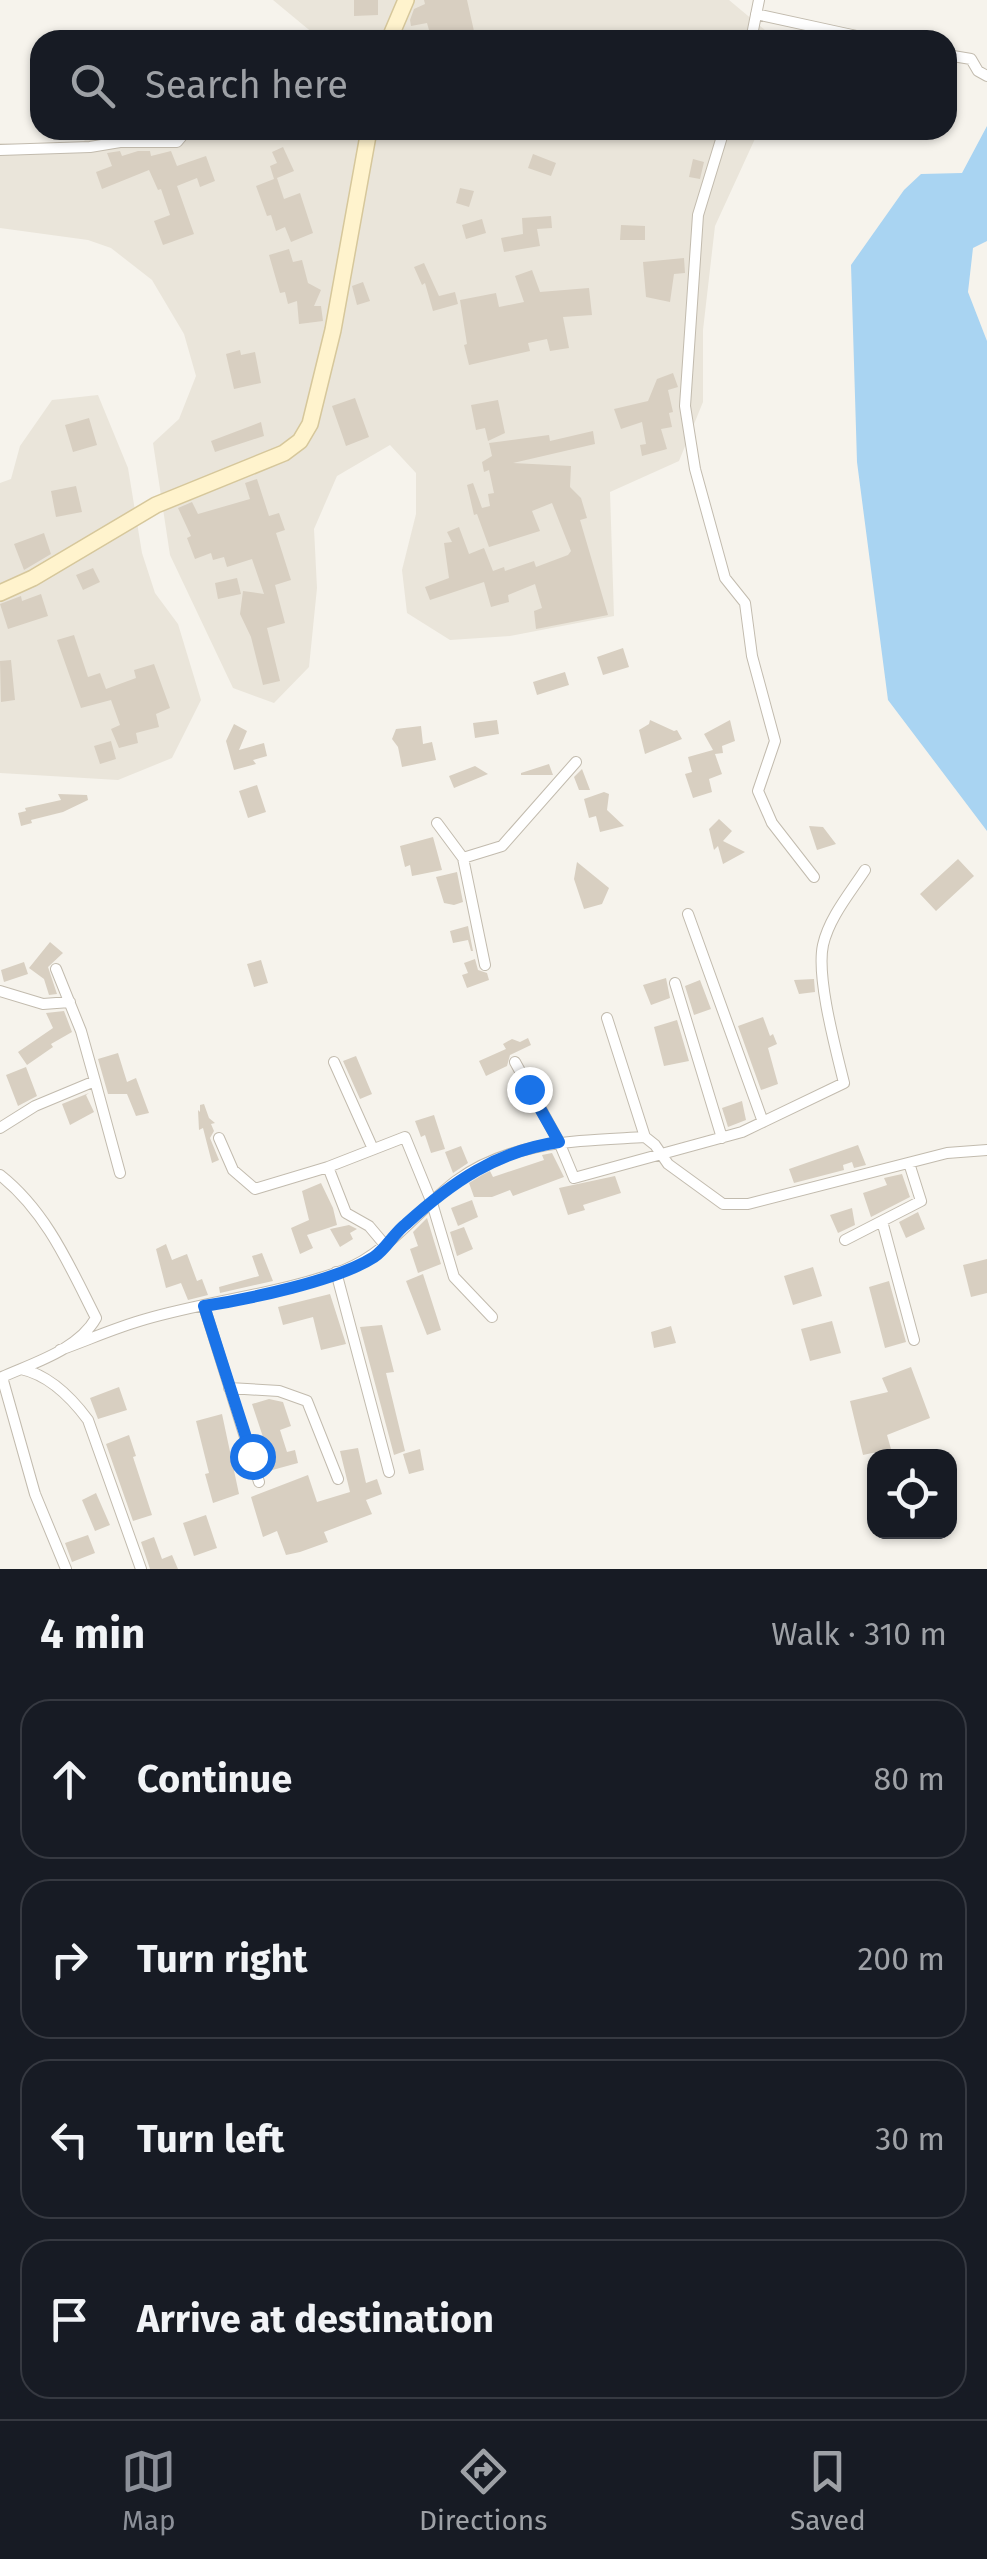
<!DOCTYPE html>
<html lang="en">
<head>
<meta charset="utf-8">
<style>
  body { margin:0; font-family:"Fira Sans",sans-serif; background:#20242c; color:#f1f3f6 }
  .controls { position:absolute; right:30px; bottom:30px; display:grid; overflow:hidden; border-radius:20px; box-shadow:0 2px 8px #0004 }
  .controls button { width:90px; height:90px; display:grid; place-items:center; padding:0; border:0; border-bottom:2px solid #363941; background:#171b24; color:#f1f3f6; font:50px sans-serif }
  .stop { position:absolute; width:30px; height:30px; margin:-22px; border:8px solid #1a73e8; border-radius:50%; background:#fff }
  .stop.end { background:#1a73e8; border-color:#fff; box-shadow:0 2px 10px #0008 }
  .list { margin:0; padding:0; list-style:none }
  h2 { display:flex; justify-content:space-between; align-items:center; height:130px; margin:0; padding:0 40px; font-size:42px }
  h2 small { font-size:32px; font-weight:400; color:#9ea1a6 }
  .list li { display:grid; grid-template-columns:65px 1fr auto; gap:30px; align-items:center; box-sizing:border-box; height:160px; margin:0 20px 20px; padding:0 20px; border:2px solid #363941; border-radius:30px }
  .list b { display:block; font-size:38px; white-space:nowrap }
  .list em { font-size:32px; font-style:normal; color:#9ea1a6 }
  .icon { flex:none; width:55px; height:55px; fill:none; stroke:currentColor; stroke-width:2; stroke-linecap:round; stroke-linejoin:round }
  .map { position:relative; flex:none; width:987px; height:1569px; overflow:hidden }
  .search { position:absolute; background:#171b24; box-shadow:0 2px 8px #0004; left:30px; right:30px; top:30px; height:110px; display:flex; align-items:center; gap:25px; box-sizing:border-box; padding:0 35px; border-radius:30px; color:#9ea1a6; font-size:38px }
  .sheet { height:850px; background:#171b24 }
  nav { display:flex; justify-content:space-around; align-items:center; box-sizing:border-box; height:140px; border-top:2px solid #363941; background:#171b24; font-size:28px; color:#9ea1a6 }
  nav a { display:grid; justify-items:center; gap:5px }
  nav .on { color:#8c9099 }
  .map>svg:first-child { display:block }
  .residential { fill:#eae5da }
  .water { fill:#a9d4f2 }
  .building { fill:#d8cfc1 }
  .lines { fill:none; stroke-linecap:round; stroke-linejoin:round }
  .street-casing { stroke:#c2bbae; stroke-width:12 }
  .secondary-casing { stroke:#d6c79b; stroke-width:18 }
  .street { stroke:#fff; stroke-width:10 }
  .secondary { stroke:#fff3cd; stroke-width:15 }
  .route { stroke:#1a73e8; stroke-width:12 }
</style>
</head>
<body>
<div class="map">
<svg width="987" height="1569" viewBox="0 0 987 1569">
  <rect width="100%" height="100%" fill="#f6f3ec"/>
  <path class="residential" d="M273 0H729L777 40H317L314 34Z
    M95 130H312L330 139 332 130H759L715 226 703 330V402L679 461 610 492 614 616 510 636 450 640 407 613 402 570 416 514V473L390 445 337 476 314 529 317 588 309 667 274 703 233 688 170 555 153 443 179 419 196 376 184 334 152 280 111 248 88 240 0 228V143L78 147Z
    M98 395 128 468 142 553 155 593 178 624 201 700 172 758 118 780 0 773V483L11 479 20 446 52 400Z"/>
  <path class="water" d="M987 126V241L973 248 968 292 987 341V831L888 700 857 462 851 265 904 190 921 174 962 173Z"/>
  <path class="building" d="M354 0H378V15L354 16Z
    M424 0H467L476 40H459V30L431 37 427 23 411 26 410 20 414 9 425 4Z
    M283 147 294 171 277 178 284 199 300 193 313 233 291 242 285 227 276 231 271 215 267 216 256 186 274 179 270 166 277 163 272 152Z
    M120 151 122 156 138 151H150L151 156 171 151 177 166 206 156 215 181 200 187 197 178 177 186 194 234 163 245 154 221 170 215 161 189 158 190 149 170 102 189 96 172 112 166 107 153Z
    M533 154 556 163 551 176 528 168Z
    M693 159 704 162 700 179 689 177Z
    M460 188 474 191 469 207 456 203Z
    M551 216 552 228 537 229 540 246 504 252 501 238 523 234 522 218Z
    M482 219 486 233 466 239 462 225Z
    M621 225 645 226V240H620Z
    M289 249 293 262 302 260 308 283 321 290 314 306H321L323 321 299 324 297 301 288 304 285 292 280 293 269 255Z
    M684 258 685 273 674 274 670 302 646 297 643 262Z
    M424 263 439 296 455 292 458 304 433 311 425 283 422 285 414 267Z
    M532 270 540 292 589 288 592 315 563 317 569 348 550 351 547 339 528 343 530 351 469 365 464 345 467 344 460 300 496 293 499 307 524 302 515 276Z
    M363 282 370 301 357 305 352 286Z
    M240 350 241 355 255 352 261 383 234 389 226 354Z
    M673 373 678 387 668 390 673 412 669 413 672 427 661 429 667 449 642 456 640 445 646 444 642 422 621 429 614 409 648 401 657 379Z
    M355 398 369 437 346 446 332 406Z
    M498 400 505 433 488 441 485 428 476 430 471 405Z
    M89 418 97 445 73 452 65 425Z
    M261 422 264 436 215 452 211 441Z
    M593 431 595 444 513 463 571 466 570 487 581 498 587 518 580 520 608 615 536 629 534 611 542 608 535 584 508 595 509 602 491 607 484 582 430 600 425 587 449 578 444 543 452 542 447 532 459 527 469 554 484 548 493 571 504 567 505 571 534 561 536 567 568 555 571 551 552 503 532 511 540 531 489 547 477 514 474 515 467 485 473 483 482 508 490 506 488 494 494 493 489 470 484 472 482 462 492 456 489 443 549 435 550 441Z
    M257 479 269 516 279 513 285 530 276 533 291 580 275 585 285 623 267 628 280 681 263 685 251 637 240 614 243 591 264 594 252 559 227 567 224 557 213 560 211 553 195 559 187 538 191 536 178 508 192 502 198 514 250 499 245 483Z
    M76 486 82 512 56 517 51 491Z
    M44 533 51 554 24 570 14 544Z
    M93 568 100 582 83 590 76 575Z
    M237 578 241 594 218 599 215 583Z
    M41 594 48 616 8 629 0 604 21 596 22 601Z
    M74 635 88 677 100 673 106 689 136 678 134 670 154 664 170 708 156 714 159 727 136 733 138 743 119 748 111 729 120 725 111 700 81 708 57 640Z
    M623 648 629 667 603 675 597 657Z
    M11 660 15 700 1 702 0 661Z
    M565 672 569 685 537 695 533 682Z
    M497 720 499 734 475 738 473 723Z
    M650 720 674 731 677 730 682 739 645 754 639 730 649 724Z
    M730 720 735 741 722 746 723 753 715 754 722 774 709 779 712 792 693 798 685 774 692 772 688 757 713 750 704 734Z
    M234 724 247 731 239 750 264 743 267 756 253 760 256 764 234 770 226 741Z
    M421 726 423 744 432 742 436 760 402 767 398 747 392 739 396 729Z
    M111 741 116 759 100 764 94 746Z
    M549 764 553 775H521V773Z
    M475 766 488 774 454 788 449 776Z
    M582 769 590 790H579L574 777Z
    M257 785 266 812 248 818 239 791Z
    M604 792 609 794 607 810 624 826 600 832 596 816 589 818 584 799Z
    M58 794 87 795 88 800 63 812 31 820 32 823 21 826 18 813 26 811 25 808 61 800Z
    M719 819 732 831 723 841 745 852 723 864 718 846 714 850 709 829Z
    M809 826 823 827 836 844 817 850Z
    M433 837 442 870 412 876 410 865 405 867 400 846Z
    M958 859 974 876 936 911 920 894Z
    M577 862 609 888 602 904 584 909 574 879Z
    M457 872 463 902 454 905 444 903 436 877Z
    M468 926 473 951H471L468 940 453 943 450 931Z
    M50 942 63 953 48 967 57 994 49 995 44 979 29 968Z
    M475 959 478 970 487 973 489 980 467 988 462 975 468 973 464 963Z
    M261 960 268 983 254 987 247 964Z
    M24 962 28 974 4 982 1 970Z
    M666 978 670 998 651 1005 643 985Z
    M814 979 815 992 799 994 794 980Z
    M700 980 711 1009 694 1015 685 986Z
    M64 1011 72 1032 51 1044 53 1047 27 1065 18 1052 53 1028 46 1013Z
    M763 1017 770 1036 773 1034 777 1044 768 1048 778 1084 761 1090 738 1026Z
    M677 1020 689 1061 664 1066 654 1027Z
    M528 1038 531 1045 510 1055 507 1066 486 1076 479 1061 506 1049 503 1044 512 1039 520 1042Z
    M118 1053 127 1082 136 1078 149 1113 136 1116 127 1094H108L98 1059Z
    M356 1056 372 1094 360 1099 343 1061Z
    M26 1067 37 1096 18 1106 6 1075Z
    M89 1093 86 1095 94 1112 70 1125 62 1104Z
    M742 1101 746 1120 728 1127 722 1108Z
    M204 1104 209 1118 215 1123 211 1124 214 1131 210 1138 219 1160 212 1163 203 1128 199 1130 198 1110 200 1112V1105Z
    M434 1115 445 1149 431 1153 425 1135 421 1137 415 1121Z
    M858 1145 866 1165 854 1168 852 1162 843 1165 844 1170 794 1183 789 1169Z
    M461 1146 468 1163 453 1173 445 1152Z
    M552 1153 564 1177 513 1196 510 1190 492 1197H474L469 1183 482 1175 490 1171 493 1177 544 1160 542 1155Z
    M902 1174 910 1197 871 1217 863 1193 887 1185 884 1178Z
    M615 1176 621 1193 583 1205 585 1210 568 1215 559 1188Z
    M321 1183 333 1208 337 1225 307 1235 313 1248 300 1254 291 1228 309 1220 302 1191Z
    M472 1200 478 1217 458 1226 451 1208Z
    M852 1208 855 1225 838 1233 830 1215Z
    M918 1212 925 1229 906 1238 899 1222Z
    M427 1218 441 1264 418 1273 410 1249 418 1246 413 1232Z
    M349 1225 357 1229 350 1233 353 1239 340 1247 330 1229Z
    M464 1227 473 1249 457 1256 450 1232Z
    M166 1244 172 1260 187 1254 197 1281 202 1279 208 1295 188 1300 181 1283 166 1288 156 1249Z
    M262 1253 273 1281 220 1293 219 1287 259 1276 252 1256Z
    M987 1259V1293L971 1297 963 1265Z
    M813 1267 822 1296 793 1305 784 1276Z
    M423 1274 441 1330 427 1335 406 1281Z
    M889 1281 906 1342 885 1348 869 1287Z
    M330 1294 346 1344 321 1350 313 1317 283 1325 278 1307Z
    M832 1321 841 1353 810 1361 801 1329Z
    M382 1325 394 1372 386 1373 405 1451 394 1455 360 1327Z
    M671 1326 676 1343 654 1348 651 1332Z
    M911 1367 930 1418 887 1435 891 1449 863 1455 850 1401 888 1392 882 1378Z
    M119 1387 127 1410 98 1419 90 1398Z
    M269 1399 283 1402 291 1426 280 1430 287 1452 295 1450 298 1463 265 1472 256 1443 264 1440 252 1404Z
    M222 1414 239 1494 213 1503 205 1474 209 1473 196 1421Z
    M129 1435 136 1456 133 1457 152 1515 133 1521 106 1444Z
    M358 1448 366 1483 377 1479 382 1494 366 1500 372 1514 324 1532 328 1542 300 1552 286 1555 277 1531 263 1537 251 1497 308 1475 317 1502 350 1492 340 1451Z
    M420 1449 424 1470 409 1474 403 1454Z
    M96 1493 110 1525 95 1531 82 1500Z
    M206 1515 217 1548 194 1556 183 1523Z
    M88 1535 95 1553 72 1562 65 1543Z
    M154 1537 162 1559 172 1555 178 1569H150L141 1542Z"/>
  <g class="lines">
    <g class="street-casing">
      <path id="street" d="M756 14 875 40
        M751 40 759 0
        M947 55 971 59 978 71 987 76
        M724 130 698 215 685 406 695 469 725 578 745 603 752 656 775 741 758 791 772 823 814 877
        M0 150 90 147 120 142H177L187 130
        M437 823 463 858 485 965
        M463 858 502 846 576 762
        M688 914 763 1122
        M56 969 81 1031 95 1081
        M675 983 722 1138
        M0 991 43 1004 70 1002
        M607 1018 645 1137 655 1145 668 1164 723 1204H748L947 1153 987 1150
        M334 1062 373 1149
        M515 1062 559 1142 574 1178 742 1132 844 1083C836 1050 816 977 823 945 829 918 850 893 865 870
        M0 1128 35 1106 95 1081 120 1173
        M219 1138 233 1170 255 1189 328 1167 346 1213 369 1226 385 1245
        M328 1167 405 1137 432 1203 454 1277 492 1317
        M0 1175C47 1212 70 1267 96 1318 78 1350 33 1363 2 1377L35 1494 66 1569
        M882 1221 914 1340
        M845 1240 921 1201 909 1163
        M336 1272 389 1472
        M204 1306 259 1482
        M60 1350C88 1340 117 1327 146 1319 211 1300 280 1294 344 1270 387 1254 419 1209 456 1181 512 1140 579 1141 645 1137
        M21 1369C49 1375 71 1397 88 1420L141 1569
        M229 1388 279 1391 307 1401 338 1479"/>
    </g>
    <g class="secondary-casing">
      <path id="secondary" d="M389 40 406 0
        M0 593 33 578 156 505 284 453 300 441 310 424 333 330 369 130"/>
    </g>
    <use href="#street" class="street"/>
    <use href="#secondary" class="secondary"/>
  </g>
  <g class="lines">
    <path class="route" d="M252 1456 204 1306C248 1299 337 1281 374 1257 386 1249 394 1233 406 1224 452 1182 497 1151 559 1142L529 1089"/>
  </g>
</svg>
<div class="controls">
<button><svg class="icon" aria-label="locate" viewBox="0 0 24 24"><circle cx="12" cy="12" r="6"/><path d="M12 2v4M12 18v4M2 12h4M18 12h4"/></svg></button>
</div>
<div class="stop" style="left:252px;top:1456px"></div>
<div class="stop end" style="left:529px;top:1089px"></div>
<div class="search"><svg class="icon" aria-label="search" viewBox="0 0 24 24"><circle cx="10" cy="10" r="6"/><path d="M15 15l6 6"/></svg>Search here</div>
</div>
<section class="sheet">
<h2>4 min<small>Walk · 310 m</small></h2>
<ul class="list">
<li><svg class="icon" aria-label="ahead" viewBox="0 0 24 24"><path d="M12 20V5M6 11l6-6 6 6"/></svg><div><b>Continue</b></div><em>80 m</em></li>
<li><svg class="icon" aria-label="right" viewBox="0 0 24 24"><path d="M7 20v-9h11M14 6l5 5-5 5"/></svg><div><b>Turn right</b></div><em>200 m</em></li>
<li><svg class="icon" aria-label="left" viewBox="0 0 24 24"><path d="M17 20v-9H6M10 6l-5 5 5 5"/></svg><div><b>Turn left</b></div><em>30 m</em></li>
<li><svg class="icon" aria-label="arrive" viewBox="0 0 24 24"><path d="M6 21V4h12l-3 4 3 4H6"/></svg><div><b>Arrive at destination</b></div></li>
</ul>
</section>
<nav>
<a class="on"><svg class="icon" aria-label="map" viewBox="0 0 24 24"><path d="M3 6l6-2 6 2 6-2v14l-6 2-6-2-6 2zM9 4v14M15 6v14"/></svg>Map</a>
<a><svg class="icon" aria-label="directions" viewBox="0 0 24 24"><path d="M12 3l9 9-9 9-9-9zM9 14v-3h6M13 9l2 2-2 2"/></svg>Directions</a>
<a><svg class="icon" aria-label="saved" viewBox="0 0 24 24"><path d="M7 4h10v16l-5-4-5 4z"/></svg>Saved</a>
</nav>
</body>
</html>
